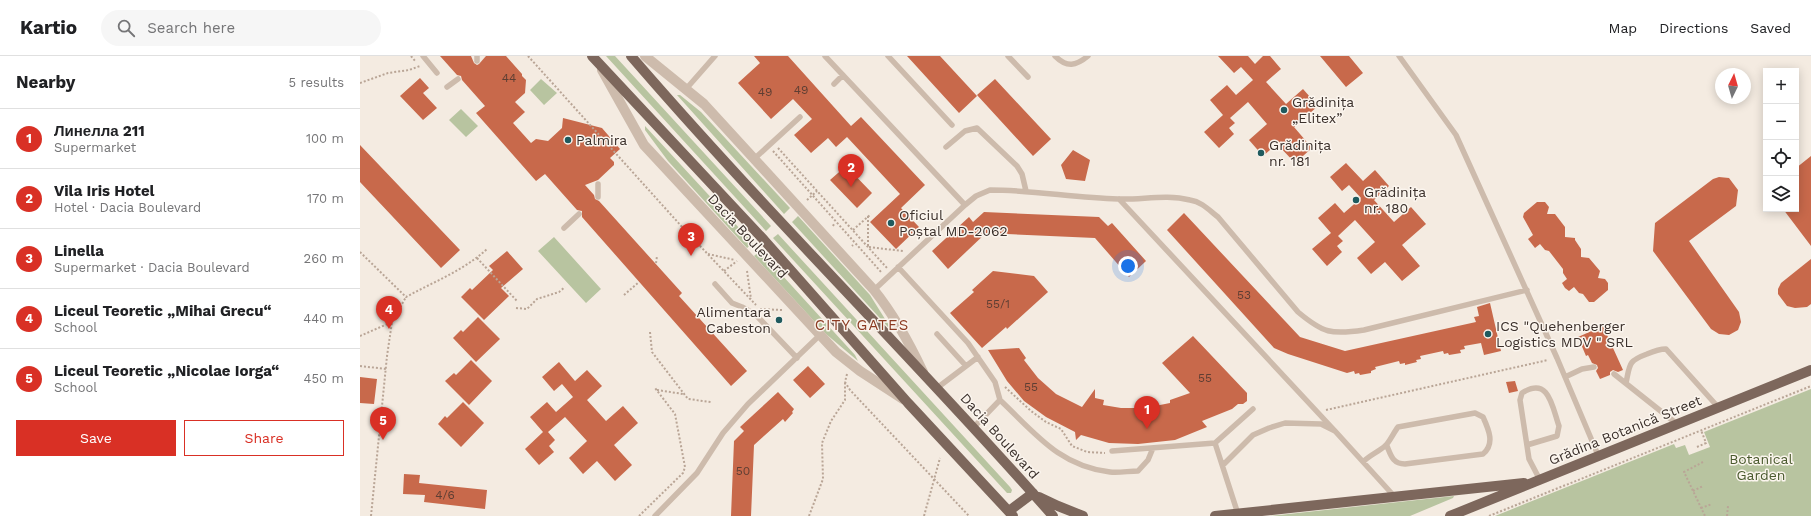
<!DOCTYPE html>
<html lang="en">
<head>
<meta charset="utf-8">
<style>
  body { margin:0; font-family:"Work Sans",sans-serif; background:#f6f6f6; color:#202124 }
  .controls { position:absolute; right:12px; top:12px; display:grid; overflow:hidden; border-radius:0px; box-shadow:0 2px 10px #0003 }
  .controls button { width:36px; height:36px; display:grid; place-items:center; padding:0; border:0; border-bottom:1px solid #e0e0e0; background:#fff; color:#202124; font:20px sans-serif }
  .compass { position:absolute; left:1355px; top:12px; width:36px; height:36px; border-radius:50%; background:#fff; box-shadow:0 2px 10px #0003; rotate:5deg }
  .you { position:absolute; left:768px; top:210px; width:14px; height:14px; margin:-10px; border:3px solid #fff; border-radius:50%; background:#1a73e8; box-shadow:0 0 0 6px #1a73e833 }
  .badge { display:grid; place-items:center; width:26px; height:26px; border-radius:50%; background:#d93025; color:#fff; font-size:13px; font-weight:700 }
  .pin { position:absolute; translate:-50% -33px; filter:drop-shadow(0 1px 2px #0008) }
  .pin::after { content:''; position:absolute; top:21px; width:14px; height:12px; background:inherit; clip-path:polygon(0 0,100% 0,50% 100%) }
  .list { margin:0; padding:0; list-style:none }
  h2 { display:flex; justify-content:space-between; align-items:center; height:52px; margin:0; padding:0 16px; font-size:17px }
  h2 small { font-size:13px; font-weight:400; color:#757577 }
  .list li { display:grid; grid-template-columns:26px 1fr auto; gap:12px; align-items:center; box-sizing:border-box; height:60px; padding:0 16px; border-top:1px solid #e0e0e0 }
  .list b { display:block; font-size:15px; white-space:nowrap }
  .list p { margin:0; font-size:13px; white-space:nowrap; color:#757577 }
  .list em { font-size:13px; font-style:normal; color:#757577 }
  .actions { display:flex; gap:8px; padding:12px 16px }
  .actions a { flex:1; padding:9px 0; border:1px solid #d93025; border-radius:0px; text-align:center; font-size:14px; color:#d93025 }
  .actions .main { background:#d93025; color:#fff }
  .icon { flex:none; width:22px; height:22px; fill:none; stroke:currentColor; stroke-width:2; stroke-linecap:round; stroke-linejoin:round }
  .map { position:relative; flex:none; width:1451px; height:460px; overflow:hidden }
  header { display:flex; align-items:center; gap:24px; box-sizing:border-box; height:56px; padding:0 20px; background:#fff; border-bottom:1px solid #e0e0e0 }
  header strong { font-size:19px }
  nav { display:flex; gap:22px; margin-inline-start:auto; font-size:14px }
  .search { width:280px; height:36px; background:#f6f6f6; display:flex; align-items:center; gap:10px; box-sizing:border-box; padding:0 14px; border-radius:22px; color:#757577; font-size:15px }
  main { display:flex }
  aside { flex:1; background:#fff }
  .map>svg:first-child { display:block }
  .green { fill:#b8c4a0 }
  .building { fill:#c8694b }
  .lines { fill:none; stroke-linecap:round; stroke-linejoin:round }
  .path { stroke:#b9a596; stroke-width:2; stroke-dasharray:2 2; stroke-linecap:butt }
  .lane { stroke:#cdbbac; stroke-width:5.5 }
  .street { stroke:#cdbbac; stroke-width:10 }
  .primary { stroke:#7d675c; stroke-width:10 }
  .poi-dot { fill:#1f5a5e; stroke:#fbf5ee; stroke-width:1.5 }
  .labels { text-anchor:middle; stroke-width:3; stroke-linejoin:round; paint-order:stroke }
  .number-label { font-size:12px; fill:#5e3e33 }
  .poi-label { font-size:14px; fill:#3b302b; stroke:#fbf5ee; text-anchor:start }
  .street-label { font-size:14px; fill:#3b302b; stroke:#fbf5ee }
  .park-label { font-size:14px; fill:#4a5a2e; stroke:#fbf5ee }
  .neighbourhood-label { font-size:15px; letter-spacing:1px; fill:#8c3b22; stroke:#fbf5ee }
</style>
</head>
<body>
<header>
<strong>Kartio</strong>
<div class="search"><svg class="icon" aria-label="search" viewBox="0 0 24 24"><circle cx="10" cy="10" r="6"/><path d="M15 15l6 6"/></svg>Search here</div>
<nav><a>Map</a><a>Directions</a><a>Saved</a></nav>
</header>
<main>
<aside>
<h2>Nearby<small>5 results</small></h2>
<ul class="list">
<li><span class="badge">1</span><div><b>Линелла 211</b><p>Supermarket</p></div><em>100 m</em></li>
<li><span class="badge">2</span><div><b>Vila Iris Hotel</b><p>Hotel · Dacia Boulevard</p></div><em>170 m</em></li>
<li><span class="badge">3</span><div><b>Linella</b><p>Supermarket · Dacia Boulevard</p></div><em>260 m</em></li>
<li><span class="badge">4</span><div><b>Liceul Teoretic „Mihai Grecu“</b><p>School</p></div><em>440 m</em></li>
<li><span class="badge">5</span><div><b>Liceul Teoretic „Nicolae Iorga“</b><p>School</p></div><em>450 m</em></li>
</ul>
<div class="actions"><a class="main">Save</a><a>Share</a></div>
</aside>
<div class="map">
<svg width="1451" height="460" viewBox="0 0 1451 460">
  <rect width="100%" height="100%" fill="#f4ebe1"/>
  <path class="green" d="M246 0H255L411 170 406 175Z
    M181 23 197 37 184 49 170 34Z
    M317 39H320L341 56 430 152 424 158Z
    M101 53 118 70 106 81 89 64Z
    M285 70 393 187 387 192 308 105 285 74Z
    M438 160 510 239 530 271H528L432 166Z
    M418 178 650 431 652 434 651 437H647L413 182Z
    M194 181 241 233 226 247 178 195Z
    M400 195 495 299 498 305 466 278 394 200Z
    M1451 333V460H1135L1314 388 1316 392 1325 389 1329 399 1350 391 1344 376Z
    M1094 440 1093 442 1050 460H910Z"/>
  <path class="building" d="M80 0H111L114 7 117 9 119 8 126 0H146L162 18V20L166 24 165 37 155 46 165 56 153 67 171 87 176 83 188 85 202 72 203 62 242 72 260 93 250 102 254 106V109L238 124 225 129 234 139 235 143 239 145 322 237 319 240 387 315 371 330 222 161V155L217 154 185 118 176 125 116 57 125 50 102 24 101 20 97 19Z
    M394 0H428L491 70 501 61 565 129 541 152 559 171 536 193 510 166 540 138 487 81 476 91 468 82 451 97 434 79 452 63 433 43 411 63 378 27 400 7Z
    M547 0H580L617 40 599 57Z
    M858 0H888L895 8 903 0H910L921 13 906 26 926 48 943 33 958 50 934 71 952 92 935 107 917 88 903 100 889 84 907 68 888 46 870 62 875 67 869 72 874 78 859 92 844 76 863 59 850 44 867 29 876 39 893 24 881 11 874 17Z
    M960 0H989L1003 17 986 31Z
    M60 22 69 32 63 37 77 52 63 64 40 40Z
    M635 23 691 83 673 100 617 39Z
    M0 89 100 194 81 212 0 126Z
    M713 94 730 104 725 125 706 123 701 109Z
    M1451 100V190L1423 153H1436V112Z
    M986 107 1003 125 1015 114 1029 130 1014 144 1034 166 1051 151 1066 168 1042 189 1060 210 1042 225 1025 206 1011 218 997 202 1015 186 995 164 978 180 983 185 977 190 982 196 967 210 952 193 971 177 958 162 975 147 984 157 1001 142 989 129 982 135 970 121Z
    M486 110 512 137 497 152 470 124Z
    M1359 121 1369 122 1378 134 1376 150 1329 185 1379 256 1381 266 1378 274 1369 279 1359 278 1351 273 1293 195 1295 167 1353 123Z
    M1177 146H1185L1189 151 1187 158H1195L1205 171V181L1215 182V184L1221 193V201L1229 202 1240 215 1238 222 1245 223 1248 227V234L1234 246H1229L1223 238 1219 237 1214 231 1209 235 1205 232 1202 227 1207 223 1203 217V213L1189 195 1185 194 1180 188 1175 192 1168 183 1173 179 1163 161 1164 157Z
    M624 156 739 161 748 170 752 167 786 205 769 221 735 182 626 177 588 213 572 195 609 161 613 166Z
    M824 157 940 281 985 295 1116 266 1114 261 1119 260 1117 251 1130 247 1141 295 1124 299 1121 287 1104 290 1105 293 1100 294 1101 297 1089 299 1088 297 1084 298 1083 295 1060 300 1061 303 1056 304 1057 306 1045 309V307L1040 308 1039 305 1015 311 1016 313 1011 315V317L1000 319 999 317 995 318 994 315 987 317 928 298 914 292 807 174Z
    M147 195 163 213 141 232 149 240 124 264 101 241 110 232 112 234 133 214 129 210Z
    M1451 203V248L1447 251 1435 252 1427 250 1418 238V233L1421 227Z
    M633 215 674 220 688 236 647 273 646 271 622 292 590 257 614 236 612 234Z
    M118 261 140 283 116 306 93 282 101 274 103 276Z
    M1243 270 1263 314 1258 316 1253 314 1250 316V319L1240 323 1236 315 1238 312 1237 309 1232 307 1228 299 1226 300 1218 281Z
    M833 280 887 337V345L883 348H878L872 353 842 365 847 371 815 384 778 388 749 387 721 379 716 384 715 376 686 361 664 345 647 325 628 294 659 292 666 302 664 304 678 322 696 338 722 351 735 333V342L744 344 743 349 761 352H785L810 347V344L830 337 802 307Z
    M111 304 132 325 109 349 85 325 94 317 96 319Z
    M199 306 215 325 227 314 242 330 227 344 246 365 263 350 278 367 254 389 272 409 255 425 237 405 223 418 209 402 227 385 205 361 188 376 195 384 189 390 194 396 179 409 165 393 183 376 170 361 187 346 196 356 213 341 202 328 194 335 182 321Z
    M448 310 465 328 450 342 433 324Z
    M0 321 17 323 14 348 0 347Z
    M1155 325 1158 335 1149 337 1146 326Z
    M418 336 434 353 432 356 433 357 425 366 423 363 394 389 391 460H371L374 385 384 375 380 371Z
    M103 346 124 367 101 391 78 368 85 360 87 362Z
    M44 418 60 419 59 427 127 434 125 453 64 446 65 439 43 438Z"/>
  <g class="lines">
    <path class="path" d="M51 0 56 6
      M168 0 323 172 396 249
      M0 27 28 17 49 14 60 10
      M418 92 527 212
      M413 95 522 217
      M447 144 457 135
      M508 160V191L543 195
      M473 170 474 168
      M493 174 511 158
      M492 190 493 189
      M0 196 46 241C73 226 103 215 127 193
      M348 198 375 204
      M117 202 157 245
      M296 207 297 200
      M364 215 377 205
      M387 215 391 243
      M264 239 279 226
      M156 252 167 253 177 243 199 236 205 231
      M400 253 422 254
      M290 276 292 296 328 343 351 346
      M0 280 32 266
      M0 310 26 313
      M487 318 485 326 490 334 609 460
      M645 331 671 355 686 366 701 373 712 390 727 396 745 397
      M297 334 323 338
      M966 354 1188 304
      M1337 391 1346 387 1341 374
      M1343 406 1324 416 1345 460
      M1333 435 1343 430
      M1341 452 1352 448
      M11 460 27 300 32 266 46 241
      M279 460 323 417 325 411 315 358 295 332
      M449 460 463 423 462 387 471 365 485 344V327
      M564 460 580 402
      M1129 460 1451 330
      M1367 460 1368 450"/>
    <path class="lane" d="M63 0 77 17
      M465 0 605 149
      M528 0 592 69
      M648 0 668 21
      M695 0C707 12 716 10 728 0
      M1039 0 1096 79 1197 302 1238 399
      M117 5V0
      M474 28 483 19
      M87 31 98 23
      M326 33 355 0
      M586 91 605 75 617 72 657 110 662 118 666 135
      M394 103 440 61
      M238 141V128
      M759 143 975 375
      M204 172 219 158
      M538 211 608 287 635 326 640 344
      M355 228 372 247 382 251 396 259 437 302
      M514 234 605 149 616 140 630 134C673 134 715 142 758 143 782 144 806 138 830 144 842 146 849 154 858 161L938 256C963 277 971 279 1004 274L1167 234
      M577 278 606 310
      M1254 318 1317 368
      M1205 321 1222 313 1234 311
      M1266 327C1270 308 1268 305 1287 298 1294 295 1299 293 1306 293L1358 351
      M577 332 618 301
      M613 372 640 344C675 377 699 410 750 416 759 417 769 415 778 415L788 404 793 392
      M855 387 878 458
      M1167 389 1197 380 1199 370C1192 350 1189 320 1162 337L1160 344 1169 403 1180 424
      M752 395 855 387 893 353
      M1004 405C1010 399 1018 396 1025 390 1029 387 1034 376 1038 371L1115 357 1123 361C1129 374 1135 388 1123 398L1045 408C1033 408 1031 400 1027 390
      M863 409 893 379 909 372 925 367 961 368 975 375 1034 440
      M295 460 337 417 363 377 388 348 460 279"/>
    <path class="street" d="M285 0 344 48 514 234C534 259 549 286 563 316
      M242 14 284 89 476 296 500 315 543 343"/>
    <path class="primary" d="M232 0 404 184 548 347 653 460
      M271 0C407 158 556 304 693 460
      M679 441 698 450 723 460
      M649 455 673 437
      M855 460 1164 427
      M1090 460 1451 314"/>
  </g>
  <g class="poi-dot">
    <circle cx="924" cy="54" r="4"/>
    <circle cx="208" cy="84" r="4"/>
    <circle cx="901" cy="97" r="4"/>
    <circle cx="996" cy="144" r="4"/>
    <circle cx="531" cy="167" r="4"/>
    <circle cx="419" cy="264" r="4"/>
    <circle cx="1128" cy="278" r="4"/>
  </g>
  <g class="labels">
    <g class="number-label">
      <text x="149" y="26">44</text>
      <text x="441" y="38">49</text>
      <text x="405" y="40">49</text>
      <text x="884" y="243">53</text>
      <text x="638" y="252">55/1</text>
      <text x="845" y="326">55</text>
      <text x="671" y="335">55</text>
      <text x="383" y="419">50</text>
      <text x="85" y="443">4/6</text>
    </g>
    <g class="poi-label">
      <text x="932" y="51">Grădinița<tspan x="932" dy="16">„Elitex”</tspan></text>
      <text x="216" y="89">Palmira</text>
      <text x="909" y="94">Grădinița<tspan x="909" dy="16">nr. 181</tspan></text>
      <text x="1004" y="141">Grădinița<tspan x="1004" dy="16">nr. 180</tspan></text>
      <text x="539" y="164">Oficiul<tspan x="539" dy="16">Poștal MD-2062</tspan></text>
      <text x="411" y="261" text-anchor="end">Alimentara<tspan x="411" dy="16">Cabeston</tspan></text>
      <text x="1136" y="275">ICS "Quehenberger<tspan x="1136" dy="16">Logistics MDV " SRL</tspan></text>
    </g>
    <g class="street-label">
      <text transform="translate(388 180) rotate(47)" y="5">Dacia Boulevard</text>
      <text transform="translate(1265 374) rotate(-22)" y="5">Grădina Botanică Street</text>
      <text transform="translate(640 380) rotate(48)" y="5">Dacia Boulevard</text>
    </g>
    <g class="park-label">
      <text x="1401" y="408">Botanical<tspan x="1401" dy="16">Garden</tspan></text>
    </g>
    <g class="neighbourhood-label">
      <text x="502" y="274">CITY GATES</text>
    </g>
  </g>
</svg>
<div class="controls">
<button>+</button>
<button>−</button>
<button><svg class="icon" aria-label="locate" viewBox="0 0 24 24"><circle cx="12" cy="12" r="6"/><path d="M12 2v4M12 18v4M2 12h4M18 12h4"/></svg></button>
<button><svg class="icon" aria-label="layers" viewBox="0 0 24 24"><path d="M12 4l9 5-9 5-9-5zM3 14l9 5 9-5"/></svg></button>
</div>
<svg class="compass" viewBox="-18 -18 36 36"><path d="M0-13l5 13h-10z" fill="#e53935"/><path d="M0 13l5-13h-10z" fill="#757577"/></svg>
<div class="you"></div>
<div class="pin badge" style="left:787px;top:373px">1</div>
<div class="pin badge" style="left:491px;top:131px">2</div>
<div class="pin badge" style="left:331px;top:200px">3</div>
<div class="pin badge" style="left:29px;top:273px">4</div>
<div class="pin badge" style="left:23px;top:384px">5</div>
</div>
</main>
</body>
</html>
